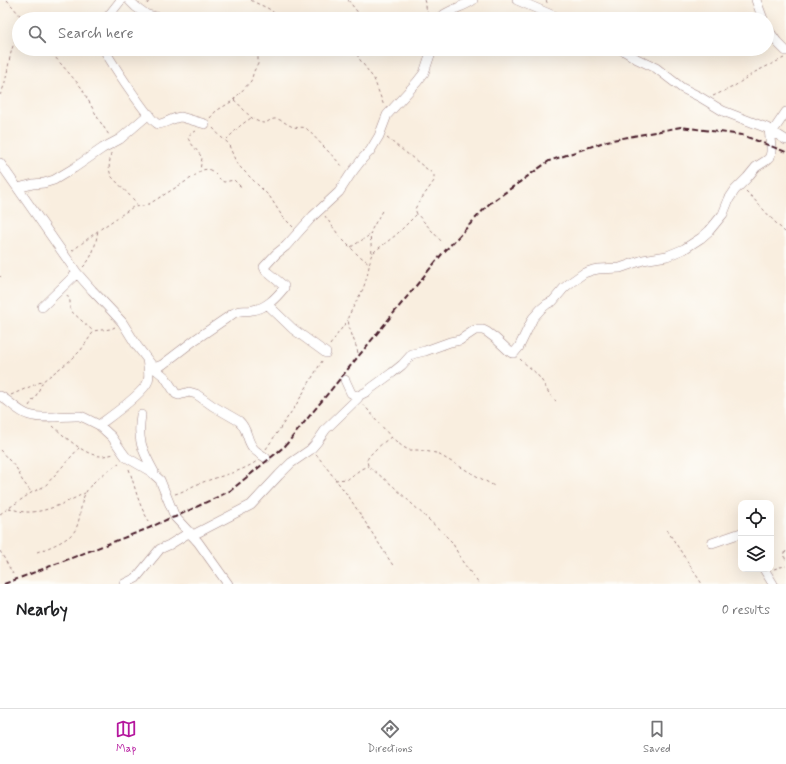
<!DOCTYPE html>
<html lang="en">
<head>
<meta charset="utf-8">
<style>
  body { margin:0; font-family:Mynerve,sans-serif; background:#f6f6f6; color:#202124 }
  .controls { position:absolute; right:12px; bottom:12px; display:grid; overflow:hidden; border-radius:8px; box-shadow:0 4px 16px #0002 }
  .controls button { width:36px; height:36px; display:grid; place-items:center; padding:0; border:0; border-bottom:1px solid #e0e0e0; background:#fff; color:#202124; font:20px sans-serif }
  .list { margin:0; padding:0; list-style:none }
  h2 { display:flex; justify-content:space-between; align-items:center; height:52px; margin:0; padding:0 16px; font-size:17px }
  h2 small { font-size:13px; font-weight:400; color:#757577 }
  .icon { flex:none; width:22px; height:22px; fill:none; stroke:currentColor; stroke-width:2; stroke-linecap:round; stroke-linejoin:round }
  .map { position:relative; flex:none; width:786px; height:584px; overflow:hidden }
  .search { position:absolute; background:#fff; box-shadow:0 4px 16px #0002; left:12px; right:12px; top:12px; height:44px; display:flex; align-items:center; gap:10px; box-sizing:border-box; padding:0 14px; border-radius:22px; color:#757577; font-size:15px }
  .sheet { height:124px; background:#fff }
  nav { display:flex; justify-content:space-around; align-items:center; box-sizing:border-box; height:56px; border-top:1px solid #e0e0e0; background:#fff; font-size:11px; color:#757577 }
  nav a { display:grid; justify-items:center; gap:2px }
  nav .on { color:#b5179e }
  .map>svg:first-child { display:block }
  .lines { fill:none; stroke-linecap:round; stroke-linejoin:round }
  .minor-casing { stroke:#a28685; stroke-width:10 }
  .path { stroke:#a28685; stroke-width:1; stroke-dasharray:3 3; stroke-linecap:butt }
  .minor { stroke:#fff; stroke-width:9 }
  .rail { stroke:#4a1f2b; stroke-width:2; stroke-dasharray:6 3; stroke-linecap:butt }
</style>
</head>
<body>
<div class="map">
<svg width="786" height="584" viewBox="0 0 786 584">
  <rect width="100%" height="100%" fill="#fdfcf7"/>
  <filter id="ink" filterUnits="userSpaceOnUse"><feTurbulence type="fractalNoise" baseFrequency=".025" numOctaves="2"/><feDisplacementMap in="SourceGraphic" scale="8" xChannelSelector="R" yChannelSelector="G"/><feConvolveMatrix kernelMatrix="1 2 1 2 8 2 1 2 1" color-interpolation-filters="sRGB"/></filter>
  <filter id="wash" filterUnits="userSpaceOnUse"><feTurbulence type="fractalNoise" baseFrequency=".012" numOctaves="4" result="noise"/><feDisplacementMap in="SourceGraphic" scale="16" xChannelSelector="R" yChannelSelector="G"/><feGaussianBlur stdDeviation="0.9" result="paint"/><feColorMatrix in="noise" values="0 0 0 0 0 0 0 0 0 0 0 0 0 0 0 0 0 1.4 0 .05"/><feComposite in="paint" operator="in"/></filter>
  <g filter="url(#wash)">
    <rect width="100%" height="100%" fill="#f9eedf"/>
  </g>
  <g filter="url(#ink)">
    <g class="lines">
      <g class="minor-casing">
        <path id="minor" d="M129 0 136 7 147 15 165 19
          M517 0 561 19
          M756 0 763 19
          M106 19 121 0
          M438 19C449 9 462 8 473 0
          M767 28 777 42 786 51
          M104 49C110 60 149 121 158 124 162 125 174 117 181 117L205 124
          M621 49 637 59 656 68 682 88 700 97 723 111 767 128 786 140
          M773 131 786 112
          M0 163 77 273 92 290 111 310 122 322 137 346 147 359 154 368 165 377 176 394 179 395 189 392 196 394 213 406 239 421C248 429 246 439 253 448 256 452 262 455 266 458
          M18 188 33 184 44 183 54 180 74 168 103 148 120 139 149 114
          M268 305 293 329 326 353
          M42 307 77 273
          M154 368 162 365 196 339 234 313C241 309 245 312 253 310 266 308 275 299 284 288V286L266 271 264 267 276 254 286 246 313 216 339 192 350 175 363 158 370 151 379 136 387 115 417 82 424 73 432 49
          M345 380 351 393 356 396 360 395 366 392 392 373 402 365 412 354 425 351 450 342 460 340 475 330H483L487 332 495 338 509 351 512 353H514L519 347 533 318 541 309 547 304 553 301 564 288 570 283 584 273 593 270 598 269 620 268 643 260 667 256 684 249 701 238 709 231 723 214 729 199 735 190 747 178 756 167 767 160 770 157 771 152V147L769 129
          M0 396C10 401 18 412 29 415 45 420 63 415 80 416L85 418 99 425 112 437 123 453 126 457 150 471 160 480 175 517 198 542 228 584
          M141 415C137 440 142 450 154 472
          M99 425C110 417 144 393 148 381 150 374 148 367 147 359
          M193 535 251 505 279 475 291 463 310 450 317 442 326 429 358 398
          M712 543 741 533
          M764 569 773 584
          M124 584 136 578 160 549 169 545 190 532"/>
      </g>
      <path class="path" d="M7 0 23 19
        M251 0C259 6 276 8 276 19
        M348 0 363 19
        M424 0 426 6 428 19
        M546 0 548 5
        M147 4 150 0
        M359 14 372 19
        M411 19 417 18 423 19
        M48 49 81 87 99 120 109 135
        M362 49 358 55V57L374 79 384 106
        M0 95C10 77 7 49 19 35
        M713 96 733 87 755 72 784 58
        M234 100C242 106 248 117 257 121 267 126 267 120 274 119 280 118 286 124 291 126 296 129 301 126 306 128L345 169
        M210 118 216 111 231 102 240 93 251 81 254 71 258 64V52L259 49
        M213 128 221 137 228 143 236 162 241 168 270 197 282 216 293 227
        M196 131 189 135C189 136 188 137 188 138 189 142 199 152 202 158L200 170
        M387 138 432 173 434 175V181L417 205 415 209 417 214 441 241
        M226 140 241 125 251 118
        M111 153C110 162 107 169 112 177L134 200 138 207
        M746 191C760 205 772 220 786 233
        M325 216 340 237 357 254 369 263
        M351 247 370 235
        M72 251 99 230 133 207 143 206 149 204 193 177 202 170 208 169 212 171 222 181 224 182 234 180 242 188
        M372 253 370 235 372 229 383 209
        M83 267C93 258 96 243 98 230
        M0 276 1 277
        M67 295 70 301V310L93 331
        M330 345 339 332 348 320
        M358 353 356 346 349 327 348 317 363 289 367 277 371 256 375 251 396 235 417 214
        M520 359C526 365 534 370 539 377 546 385 547 394 556 401
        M11 395 43 381 63 366 72 359 81 350 94 331C101 329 108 331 115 327
        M363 404 391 437 403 447 409 450H418L436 453 496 487
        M29 406 37 394 43 381
        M53 426C64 436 85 456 101 456 105 456 110 455 114 454
        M391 437C385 441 369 454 367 460 367 462 368 464 368 466L392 485 429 520 442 532 452 542 462 561 479 584
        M266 449 296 405 322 361
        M0 450 17 469 22 480 31 492
        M316 454 349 497 394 567
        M129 469C136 489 138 507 152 525
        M335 480 348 479 361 469 368 466
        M175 494C183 492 190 487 198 484 218 476 240 473 257 461
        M9 508C15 510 21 512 27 512 46 513 69 501 85 493
        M0 514 31 493 45 486 79 448
        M667 530 702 584
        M0 551 13 574
        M786 551 784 555 786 561
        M37 552C48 548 74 539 77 526 81 516 80 504 85 494 92 480 107 472 119 463
        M774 569 780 567 786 566"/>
      <use href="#minor" class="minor"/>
      <path class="rail" d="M4 584 149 528 168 519 175 517 230 491 285 446 442 254 489 204 549 161 607 141 681 127 742 135 786 152"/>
    </g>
  </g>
</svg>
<div class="controls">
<button><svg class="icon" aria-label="locate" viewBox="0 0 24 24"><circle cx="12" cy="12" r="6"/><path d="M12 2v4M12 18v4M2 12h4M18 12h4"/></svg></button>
<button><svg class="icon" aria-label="layers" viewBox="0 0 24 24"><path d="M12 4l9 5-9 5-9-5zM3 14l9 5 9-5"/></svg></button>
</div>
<div class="search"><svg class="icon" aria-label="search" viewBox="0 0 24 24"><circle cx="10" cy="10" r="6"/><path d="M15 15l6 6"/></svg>Search here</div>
</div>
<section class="sheet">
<h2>Nearby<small>0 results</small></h2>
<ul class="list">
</ul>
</section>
<nav>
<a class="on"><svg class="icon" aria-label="map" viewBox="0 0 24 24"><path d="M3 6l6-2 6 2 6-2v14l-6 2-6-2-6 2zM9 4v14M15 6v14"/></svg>Map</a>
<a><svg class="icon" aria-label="directions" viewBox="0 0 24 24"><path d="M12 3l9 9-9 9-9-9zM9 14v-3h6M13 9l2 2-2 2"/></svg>Directions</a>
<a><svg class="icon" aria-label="saved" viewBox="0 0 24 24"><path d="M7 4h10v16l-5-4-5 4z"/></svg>Saved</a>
</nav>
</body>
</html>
